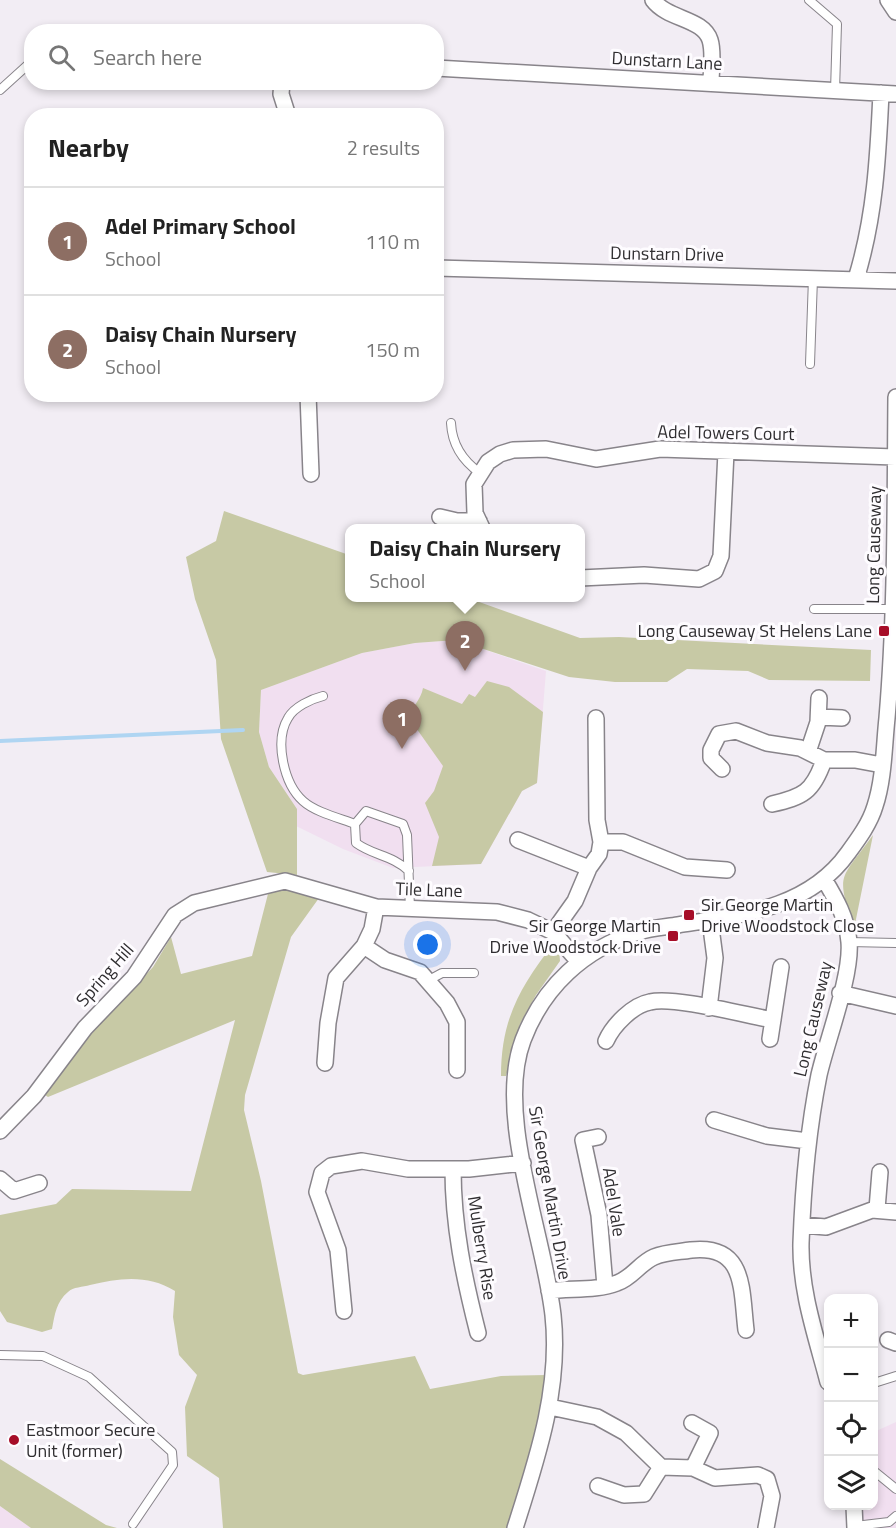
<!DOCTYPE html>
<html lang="en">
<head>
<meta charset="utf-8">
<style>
  body { margin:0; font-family:"Titillium Web",sans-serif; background:#f6f6f6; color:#222 }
  .controls { position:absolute; right:18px; bottom:18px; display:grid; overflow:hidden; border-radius:12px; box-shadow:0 3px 9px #0003 }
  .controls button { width:54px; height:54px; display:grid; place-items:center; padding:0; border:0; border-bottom:2px solid #e0e0e0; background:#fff; color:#222; font:30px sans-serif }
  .you { position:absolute; left:428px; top:945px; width:21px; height:21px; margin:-15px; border:4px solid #fff; border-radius:50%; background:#1a73e8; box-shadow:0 0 0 9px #1a73e833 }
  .badge { display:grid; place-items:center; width:39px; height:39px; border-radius:50%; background:#db2777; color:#fff; font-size:20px; font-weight:700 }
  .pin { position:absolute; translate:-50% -50px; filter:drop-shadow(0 2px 3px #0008) }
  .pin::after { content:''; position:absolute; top:32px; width:21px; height:18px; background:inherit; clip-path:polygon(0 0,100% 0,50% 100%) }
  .popup { position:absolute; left:345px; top:524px; width:240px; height:78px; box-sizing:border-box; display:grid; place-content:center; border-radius:12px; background:#fff; filter:drop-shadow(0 2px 4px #0005); font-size:20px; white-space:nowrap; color:#767676 }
  .popup b { font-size:22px; color:#222 }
  .popup::after { content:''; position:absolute; left:50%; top:100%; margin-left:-12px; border:12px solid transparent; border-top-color:#fff }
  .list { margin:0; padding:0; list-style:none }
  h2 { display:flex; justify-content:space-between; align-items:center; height:78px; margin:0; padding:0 24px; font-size:26px }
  h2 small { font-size:20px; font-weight:400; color:#767676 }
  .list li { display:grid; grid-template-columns:39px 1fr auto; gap:18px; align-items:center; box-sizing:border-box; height:108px; padding:0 24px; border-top:2px solid #e0e0e0 }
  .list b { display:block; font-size:22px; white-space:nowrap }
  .list p { margin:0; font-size:20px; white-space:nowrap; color:#767676 }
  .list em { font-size:20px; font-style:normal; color:#767676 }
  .icon { flex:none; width:33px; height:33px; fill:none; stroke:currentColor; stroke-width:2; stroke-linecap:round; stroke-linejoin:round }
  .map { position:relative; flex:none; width:896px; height:1528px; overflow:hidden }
  .search { position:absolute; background:#fff; box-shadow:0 3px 9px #0003; left:24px; top:24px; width:420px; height:66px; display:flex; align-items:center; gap:15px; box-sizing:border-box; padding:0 21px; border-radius:24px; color:#767676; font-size:22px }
  .panel { position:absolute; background:#fff; box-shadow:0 3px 9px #0003; left:24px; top:108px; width:420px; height:294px; border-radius:24px }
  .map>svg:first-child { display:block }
  .education { fill:#f1dff0 }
  .green { fill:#c7c9a5 }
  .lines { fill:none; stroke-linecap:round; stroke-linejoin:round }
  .stream { stroke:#afd5f2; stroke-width:4 }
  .lane-casing { stroke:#88848a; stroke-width:10 }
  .street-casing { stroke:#88848a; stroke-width:18 }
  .lane { stroke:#fff; stroke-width:8 }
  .street { stroke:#fff; stroke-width:15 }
  .poi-dot { fill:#a60d28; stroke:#fefcff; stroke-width:2 }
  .labels { text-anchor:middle; stroke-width:6; stroke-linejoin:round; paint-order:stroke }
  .street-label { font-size:18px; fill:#302e31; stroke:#fefcff }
  .poi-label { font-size:18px; fill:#302e31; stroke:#fefcff; text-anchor:end }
</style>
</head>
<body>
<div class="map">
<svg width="896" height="1528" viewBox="0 0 896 1528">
  <rect width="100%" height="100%" fill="#f2edf4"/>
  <path class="education" d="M456 640 546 671 537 783 522 791 481 864 393 868 343 849 296 826 297 809 269 767 259 732 261 690 362 653 415 643Z
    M896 1422V1528H863L862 1506H874V1432Z
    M0 1506 29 1526 31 1528H0Z"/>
  <path class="green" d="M224 511 349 555 350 598H468L580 638 619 637 871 650 870 681 769 680 748 671 687 669 667 682H615L569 677 456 640 415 643 362 653 261 690 259 732 269 767 297 809V875L267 872 221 739 216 660 195 599 186 557 216 541Z
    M487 681 509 687 543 712 537 783 522 791 481 864 432 866 439 837 425 803 434 791 443 766 409 718C412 706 421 700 423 688L462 704 469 694 475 697Z
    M873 835 854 929C836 872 839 882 873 835Z
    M284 888 319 898 291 937 245 1095 244 1110 261 1181 298 1373 303 1375 415 1356 430 1389 501 1376 547 1375 543 1415 507 1528H223L219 1478 187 1456 185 1407 197 1375 179 1355 173 1317 175 1291C148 1274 119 1278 90 1285 83 1287 73 1287 68 1292 56 1302 55 1314 52 1329L42 1332 7 1322 0 1311V1215L56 1204 72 1189 191 1191 235 1020 48 1097 42 1093 101 1022 153 967 171 937 181 974 252 956 269 890Z
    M554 943 559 949 560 961 536 995 520 1024 506 1076H501C501 1019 520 987 554 943Z
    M0 1459 106 1525 117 1528H31L0 1506Z"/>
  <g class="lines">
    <path class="stream" d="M0 741 243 730"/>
    <g class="lane-casing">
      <path id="lane" d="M809 0 837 24 835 91
        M89 32H165
        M0 90 32 61
        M810 364 813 278
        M451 423C452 444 463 461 480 473
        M814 609H892
        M323 696C311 699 294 707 288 718 274 741 284 784 303 801 315 812 339 818 355 824L366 811 403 824 407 835 410 908
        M355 824 356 843C374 856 392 855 409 871
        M849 942 896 943
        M429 980 442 973H474
        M0 1355 43 1356 89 1377 172 1452 173 1465 133 1524
        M874 1383 896 1376
        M874 1471 896 1489
        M855 1526 889 1522 896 1516"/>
    </g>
    <g class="street-casing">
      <path id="street" d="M653 0C668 20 703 18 710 40 714 52 711 71 711 83
        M888 0 896 12
        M436 68 896 94
        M282 82 281 94 288 116
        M436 268 896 281
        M856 279C875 217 878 158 881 93
        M308 394 311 474
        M440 517 457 521H479
        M482 528 475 513 474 484 488 462 500 454 513 450 546 449 596 459 660 449 895 457
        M580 578 644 575 699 579 715 571 721 556 726 452
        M819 717 842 718
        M808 752 818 722 819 698
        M722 769 711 758V750L719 734 736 731 767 743 800 748 824 760H855L882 765
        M772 804C803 797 813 792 824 760
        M518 840 589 868
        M601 842H623L685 867 727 870
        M824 879C836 899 847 918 849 942 852 975 827 1040 819 1075 808 1130 803 1187 801 1243 800 1291 816 1336 828 1382
        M553 932 575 901 589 868 599 854 601 842 597 820 596 718
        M364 946 385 960 420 972 447 1003 457 1022V1070
        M840 993 896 1006
        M709 1008 715 958 710 920
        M770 1039 781 967
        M606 1041C613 1025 633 1005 650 1002 673 996 745 1015 773 1020
        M325 1063 328 1023 336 978 364 946 372 929 376 907
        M714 1120 767 1136 808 1141
        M0 1131 34 1096 85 1028 134 977 175 915 194 903 285 881 376 907 497 912 528 920 553 932 579 962
        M598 1137 583 1140 599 1215 605 1286
        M453 1169C453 1226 464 1278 478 1333
        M0 1179 14 1191 39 1183
        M877 1209 880 1172
        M802 1225 826 1227 872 1210 896 1212
        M549 1291C570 1288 597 1291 617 1283 632 1278 640 1263 654 1257 666 1252 679 1252 691 1250 746 1244 741 1289 746 1330
        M344 1311 338 1250 317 1192 322 1173 331 1166 362 1161 408 1169H469L523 1163
        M888 1340 896 1343
        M550 1407 597 1417 626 1433 661 1467 693 1468 715 1478 758 1475 767 1479 772 1496 766 1528
        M692 1423 710 1433 693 1468
        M598 1486 624 1495 644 1494 661 1467
        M854 1506 855 1528
        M515 1528C537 1459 561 1388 553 1315 544 1235 495 1114 523 1040 543 987 584 949 638 932 650 928 665 927 678 925 741 915 808 909 848 853 859 838 870 823 875 806 884 779 884 746 887 718 896 612 895 503 896 397"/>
    </g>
    <use href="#lane" class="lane"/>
    <use href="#street" class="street"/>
  </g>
  <g class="poi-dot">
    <rect x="878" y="625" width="12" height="12" rx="3"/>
    <rect x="683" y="909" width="12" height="12" rx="3"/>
    <rect x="667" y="930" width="12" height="12" rx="3"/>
    <circle cx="14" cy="1440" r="6"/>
  </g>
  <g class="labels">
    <g class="street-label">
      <text transform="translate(667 61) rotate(3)" y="6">Dunstarn Lane</text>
      <text transform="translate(667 254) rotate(1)" y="6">Dunstarn Drive</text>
      <text transform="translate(726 433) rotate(1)" y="6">Adel Towers Court</text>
      <text transform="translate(874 545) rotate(-89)" y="6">Long Causeway</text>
      <text transform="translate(429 890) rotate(2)" y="6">Tile Lane</text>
      <text transform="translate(105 975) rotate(-49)" y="6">Spring Hill</text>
      <text transform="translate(813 1019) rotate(-77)" y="6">Long Causeway</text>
      <text transform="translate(550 1193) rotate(80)" y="6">Sir George Martin Drive</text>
      <text transform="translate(614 1202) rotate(81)" y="6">Adel Vale</text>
      <text transform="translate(482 1248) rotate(81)" y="6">Mulberry Rise</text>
    </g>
    <g class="poi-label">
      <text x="872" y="637">Long Causeway St Helens Lane</text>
      <text x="701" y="911" text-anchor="start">Sir George Martin<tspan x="701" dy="21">Drive Woodstock Close</tspan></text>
      <text x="661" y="932">Sir George Martin<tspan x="661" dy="21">Drive Woodstock Drive</tspan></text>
      <text x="26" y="1436" text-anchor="start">Eastmoor Secure<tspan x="26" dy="21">Unit (former)</tspan></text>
    </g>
  </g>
</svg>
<div class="controls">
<button>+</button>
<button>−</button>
<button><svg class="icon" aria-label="locate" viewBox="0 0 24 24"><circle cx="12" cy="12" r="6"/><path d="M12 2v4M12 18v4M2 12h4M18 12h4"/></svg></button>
<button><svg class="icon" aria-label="layers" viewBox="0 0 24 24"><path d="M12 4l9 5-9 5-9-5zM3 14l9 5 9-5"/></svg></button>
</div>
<div class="you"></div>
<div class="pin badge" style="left:402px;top:749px;background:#8d6e63">1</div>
<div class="pin badge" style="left:465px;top:671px;background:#8d6e63">2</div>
<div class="popup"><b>Daisy Chain Nursery</b>School</div>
<div class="search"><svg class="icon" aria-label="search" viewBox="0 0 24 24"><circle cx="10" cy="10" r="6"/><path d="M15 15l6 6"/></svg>Search here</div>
<section class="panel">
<h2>Nearby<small>2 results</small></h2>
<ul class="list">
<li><span class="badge" style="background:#8d6e63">1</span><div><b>Adel Primary School</b><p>School</p></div><em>110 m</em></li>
<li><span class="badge" style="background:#8d6e63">2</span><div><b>Daisy Chain Nursery</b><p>School</p></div><em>150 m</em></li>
</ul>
</section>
</div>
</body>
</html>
